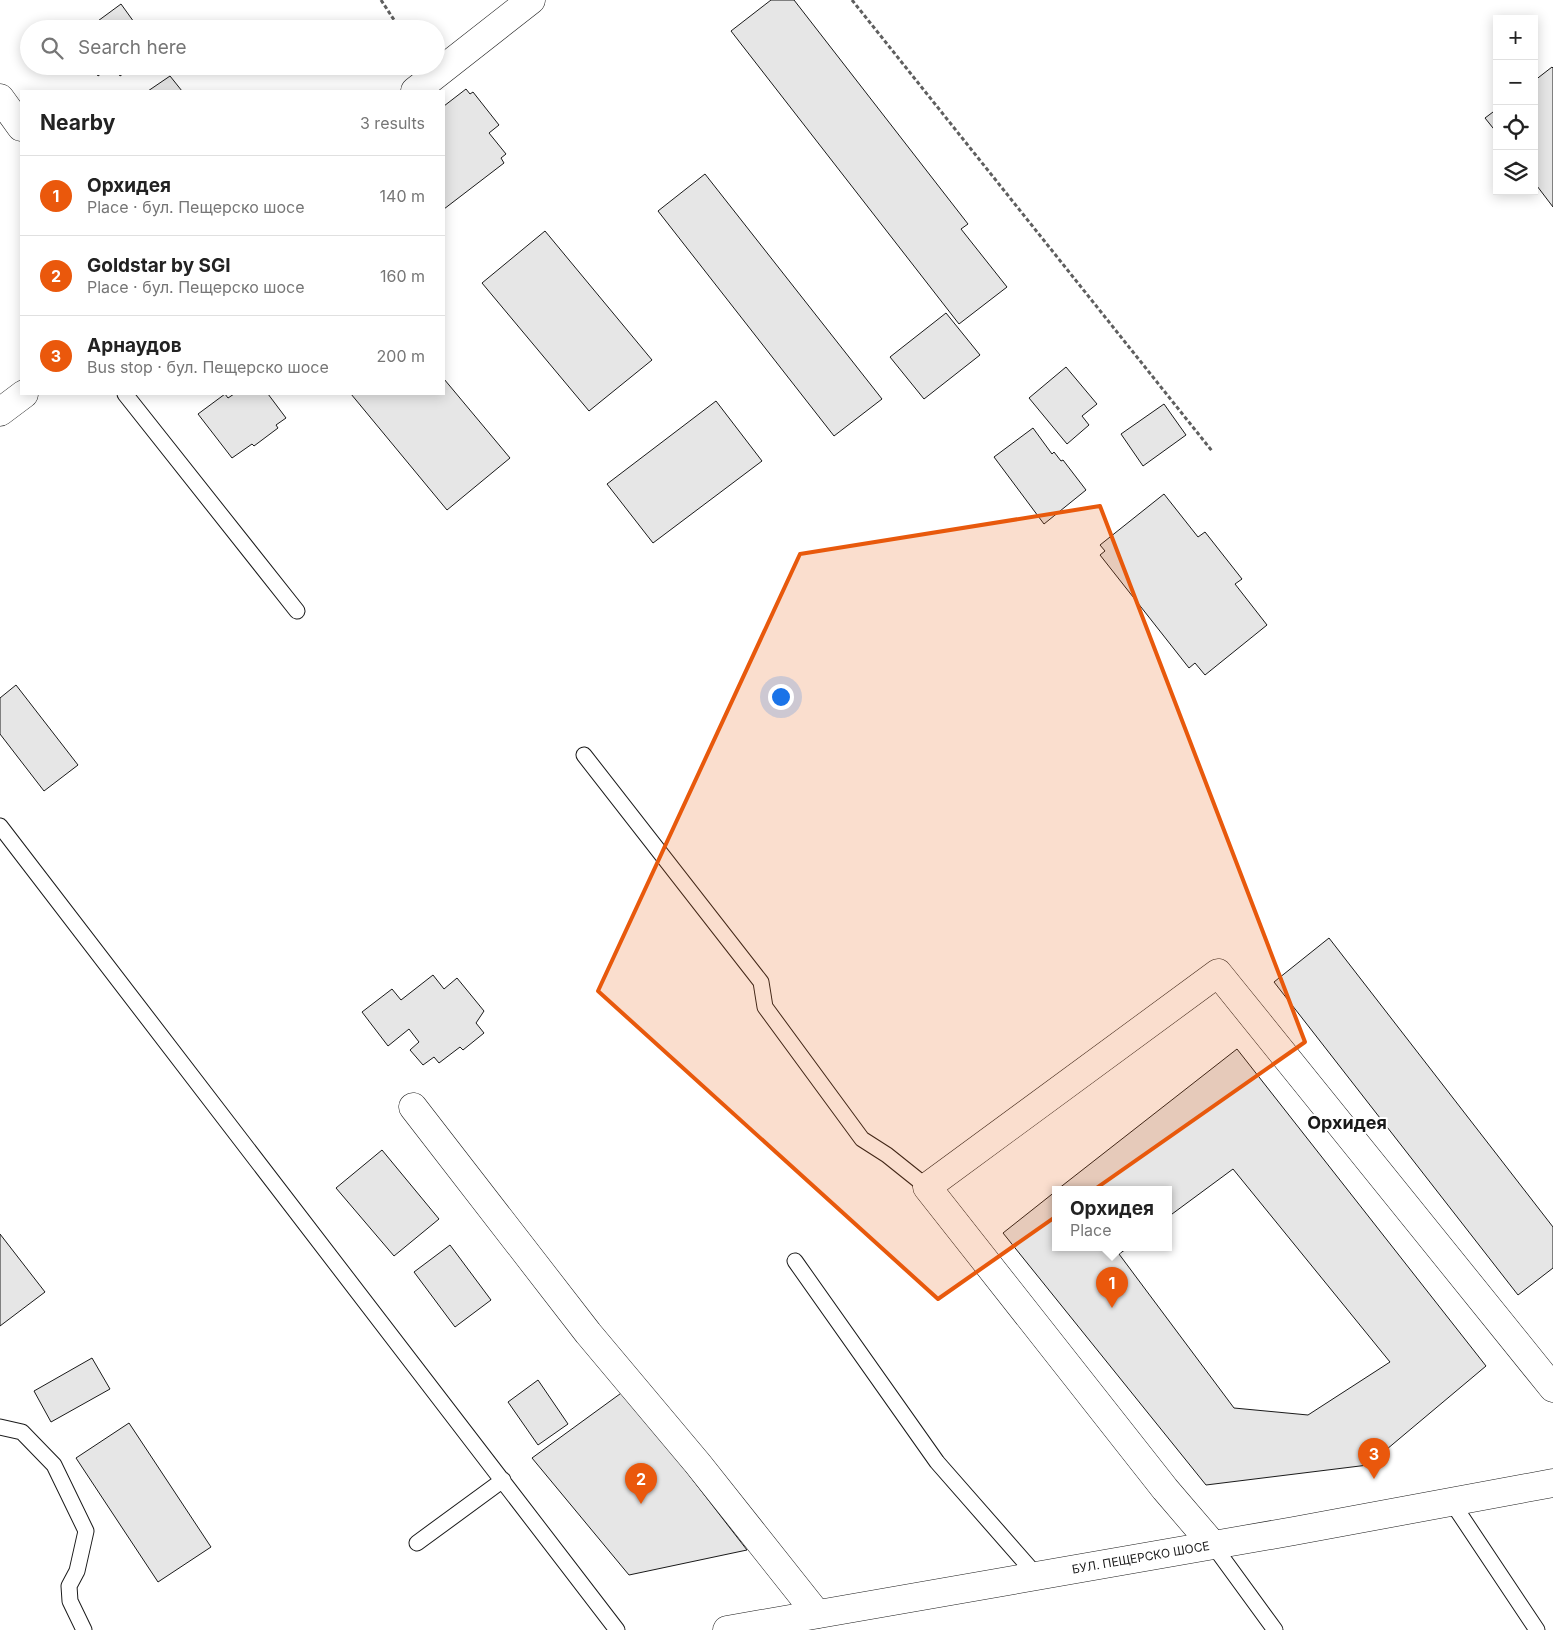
<!DOCTYPE html>
<html lang="en">
<head>
<meta charset="utf-8">
<style>
  body { margin:0; font-family:Inter,sans-serif; background:#f2f2f2; color:#222 }
  .controls { position:absolute; right:15px; top:15px; display:grid; overflow:hidden; border-radius:0px; box-shadow:0 2px 12px #0003 }
  .controls button { width:45px; height:45px; display:grid; place-items:center; padding:0; border:0; border-bottom:1px solid #e0e0e0; background:#fff; color:#222; font:25px sans-serif }
  .you { position:absolute; left:780px; top:696px; width:18px; height:18px; margin:-12px; border:4px solid #fff; border-radius:50%; background:#1a73e8; box-shadow:0 0 0 8px #1a73e833 }
  .badge { display:grid; place-items:center; width:32px; height:32px; border-radius:50%; background:#ea580c; color:#fff; font-size:16px; font-weight:700 }
  .pin { position:absolute; translate:-50% -41px; filter:drop-shadow(0 1px 2px #0008) }
  .pin::after { content:''; position:absolute; top:26px; width:18px; height:15px; background:inherit; clip-path:polygon(0 0,100% 0,50% 100%) }
  .popup { position:absolute; left:1052px; top:1186px; width:120px; height:65px; box-sizing:border-box; display:grid; place-content:center; border-radius:0px; background:#fff; filter:drop-shadow(0 1px 4px #0005); font-size:16px; white-space:nowrap; color:#767676 }
  .popup b { font-size:19px; color:#222 }
  .popup::after { content:''; position:absolute; left:50%; top:100%; margin-left:-10px; border:10px solid transparent; border-top-color:#fff }
  .list { margin:0; padding:0; list-style:none }
  h2 { display:flex; justify-content:space-between; align-items:center; height:65px; margin:0; padding:0 20px; font-size:21px }
  h2 small { font-size:16px; font-weight:400; color:#767676 }
  .list li { display:grid; grid-template-columns:32px 1fr auto; gap:15px; align-items:center; box-sizing:border-box; height:80px; padding:0 20px; border-top:1px solid #e0e0e0 }
  .list b { display:block; font-size:19px; white-space:nowrap }
  .list p { margin:0; font-size:16px; white-space:nowrap; color:#767676 }
  .list em { font-size:16px; font-style:normal; color:#767676 }
  .icon { flex:none; width:28px; height:28px; fill:none; stroke:currentColor; stroke-width:2; stroke-linecap:round; stroke-linejoin:round }
  .map { position:relative; flex:none; width:1553px; height:1630px; overflow:hidden }
  .search { position:absolute; background:#fff; box-shadow:0 2px 12px #0003; left:20px; top:20px; width:425px; height:55px; display:flex; align-items:center; gap:12px; box-sizing:border-box; padding:0 18px; border-radius:28px; color:#767676; font-size:19px }
  .panel { position:absolute; background:#fff; box-shadow:0 2px 12px #0003; left:20px; top:90px; width:425px; height:305px; border-radius:0px }
  .map>svg:first-child { display:block }
  .building { fill:#e6e6e6; stroke:#1a1a1a }
  .lines { fill:none; stroke-linecap:round; stroke-linejoin:round }
  .service-casing { stroke:#1a1a1a; stroke-width:17 }
  .minor-casing { stroke:#1a1a1a; stroke-width:29 }
  .tertiary-casing { stroke:#1a1a1a; stroke-width:29 }
  .secondary-casing { stroke:#1a1a1a; stroke-width:29 }
  .path { stroke:#5f5f5f; stroke-width:3; stroke-dasharray:4 2.5; stroke-linecap:butt }
  .service { stroke:#fff; stroke-width:15 }
  .minor { stroke:#fff; stroke-width:28 }
  .tertiary { stroke:#fff; stroke-width:28 }
  .secondary { stroke:#fff; stroke-width:28 }
  .marked { fill:#e8590c; fill-opacity:0.2; stroke:#e8590c; stroke-width:4; stroke-linejoin:round }
  .labels { text-anchor:middle; stroke-width:4; stroke-linejoin:round; paint-order:stroke }
  .street-label { font-size:12px; fill:#1a1a1a; stroke:#fff }
  .district-label { font-size:18px; font-weight:bold; fill:#1a1a1a; stroke:#fff }
</style>
</head>
<body>
<div class="map">
<svg width="1553" height="1630" viewBox="0 0 1553 1630">
  <rect width="100%" height="100%" fill="#fff"/>
  <path class="building" d="M771 0H794L968 224 961 229 1007 287 959 324 731 31Z
    M121 4 139 29H87Z
    M92 66H111L98 76Z
    M114 66H134L120 76Z
    M1552 67 1553 68V207L1534 182V81Z
    M170 76 182 91H148Z
    M466 89 470 94 473 92 499 125 489 133 506 154 501 158 504 163 444 209V106Z
    M1497 109V133L1485 118Z
    M705 174 882 399 834 436 658 211Z
    M545 231 652 360 589 411 482 283Z
    M946 313 980 355 924 399 890 357Z
    M1066 367 1097 404 1082 416 1089 425 1067 444 1029 398Z
    M444 379 510 458 447 510 351 394H444Z
    M225 394 228 398 234 394H268L286 418 276 425 278 428 254 446 252 444 232 458 198 414Z
    M716 401 762 461 653 543 607 484Z
    M1164 404 1186 435 1143 466 1121 434Z
    M1033 428 1052 454 1054 452 1061 461 1063 460 1086 490 1044 524 994 457Z
    M1164 494 1198 537 1205 532 1242 579 1235 584 1267 625 1205 675 1195 663 1189 668 1100 555 1105 551 1100 545Z
    M16 685 78 765 44 791 0 734V698Z
    M1329 938 1553 1227V1268L1518 1295 1274 982Z
    M433 975 444 989 457 978 484 1011 476 1023 484 1033 463 1050 460 1047 439 1063 434 1057 423 1065 410 1050 419 1042 409 1029 388 1046 362 1012 392 989 401 1000Z
    M1237 1049 1486 1366 1368 1465 1206 1485 1003 1233 1056 1191V1247H1129L1119 1254 1234 1408 1308 1415 1390 1362 1233 1169 1168 1217V1189H1058Z
    M382 1150 439 1219 394 1256 336 1188Z
    M0 1234 45 1292 0 1326Z
    M450 1245 491 1300 455 1327 414 1272Z
    M92 1358 110 1389 51 1422 34 1391Z
    M538 1380 568 1424 538 1445 508 1402Z
    M624 1391 747 1550 629 1575 532 1458Z
    M129 1423 211 1547 158 1582 76 1458Z"/>
  <g class="lines">
    <g class="service-casing">
      <path id="service" d="M125 394 297 611
        M584 755 761 982 765 1007 862 1139 887 1155 927 1187
        M0 826 617 1630
        M795 1261 937 1462 1037 1576
        M0 1427 22 1432 54 1465 86 1531 77 1571 69 1586 70 1601 84 1630
        M1451 1501 1537 1630
        M417 1543 503 1480
        M1213 1545 1275 1630"/>
    </g>
    <g class="minor-casing">
      <path id="minor" d="M0 98 21 127
        M413 1107 588 1333 698 1464 817 1614
        M1213 1545 1165 1489 927 1187 1218 973 1553 1388"/>
    </g>
    <g class="tertiary-casing">
      <path id="tertiary" d="M415 91 531 0
        M0 412 24 394"/>
    </g>
    <g class="secondary-casing">
      <g id="secondary">
        <path id="s1" d="M727 1630 1294 1531 1553 1483"/>
      </g>
    </g>
    <path class="path" d="M381 0 400 29
      M852 0 1212 451"/>
    <use href="#service" class="service"/>
    <use href="#minor" class="minor"/>
    <use href="#tertiary" class="tertiary"/>
    <use href="#secondary" class="secondary"/>
  </g>
  <path class="marked" d="M1100 506 1305 1042 938 1299 598 991 800 554Z"/>
  <g class="labels">
    <g class="street-label">
      <text dy="4" stroke="none"><textPath href="#s1" startOffset="420">БУЛ. ПЕЩЕРСКО ШОСЕ</textPath></text>
    </g>
    <g class="district-label">
      <text x="1347" y="1129">Орхидея</text>
    </g>
  </g>
</svg>
<div class="controls">
<button>+</button>
<button>−</button>
<button><svg class="icon" aria-label="locate" viewBox="0 0 24 24"><circle cx="12" cy="12" r="6"/><path d="M12 2v4M12 18v4M2 12h4M18 12h4"/></svg></button>
<button><svg class="icon" aria-label="layers" viewBox="0 0 24 24"><path d="M12 4l9 5-9 5-9-5zM3 14l9 5 9-5"/></svg></button>
</div>
<div class="you"></div>
<div class="pin badge" style="left:1112px;top:1308px">1</div>
<div class="popup"><b>Орхидея</b>Place</div>
<div class="pin badge" style="left:641px;top:1504px">2</div>
<div class="pin badge" style="left:1374px;top:1479px">3</div>
<div class="search"><svg class="icon" aria-label="search" viewBox="0 0 24 24"><circle cx="10" cy="10" r="6"/><path d="M15 15l6 6"/></svg>Search here</div>
<section class="panel">
<h2>Nearby<small>3 results</small></h2>
<ul class="list">
<li><span class="badge">1</span><div><b>Орхидея</b><p>Place · бул. Пещерско шосе</p></div><em>140 m</em></li>
<li><span class="badge">2</span><div><b>Goldstar by SGI</b><p>Place · бул. Пещерско шосе</p></div><em>160 m</em></li>
<li><span class="badge">3</span><div><b>Арнаудов</b><p>Bus stop · бул. Пещерско шосе</p></div><em>200 m</em></li>
</ul>
</section>
</div>
</body>
</html>
